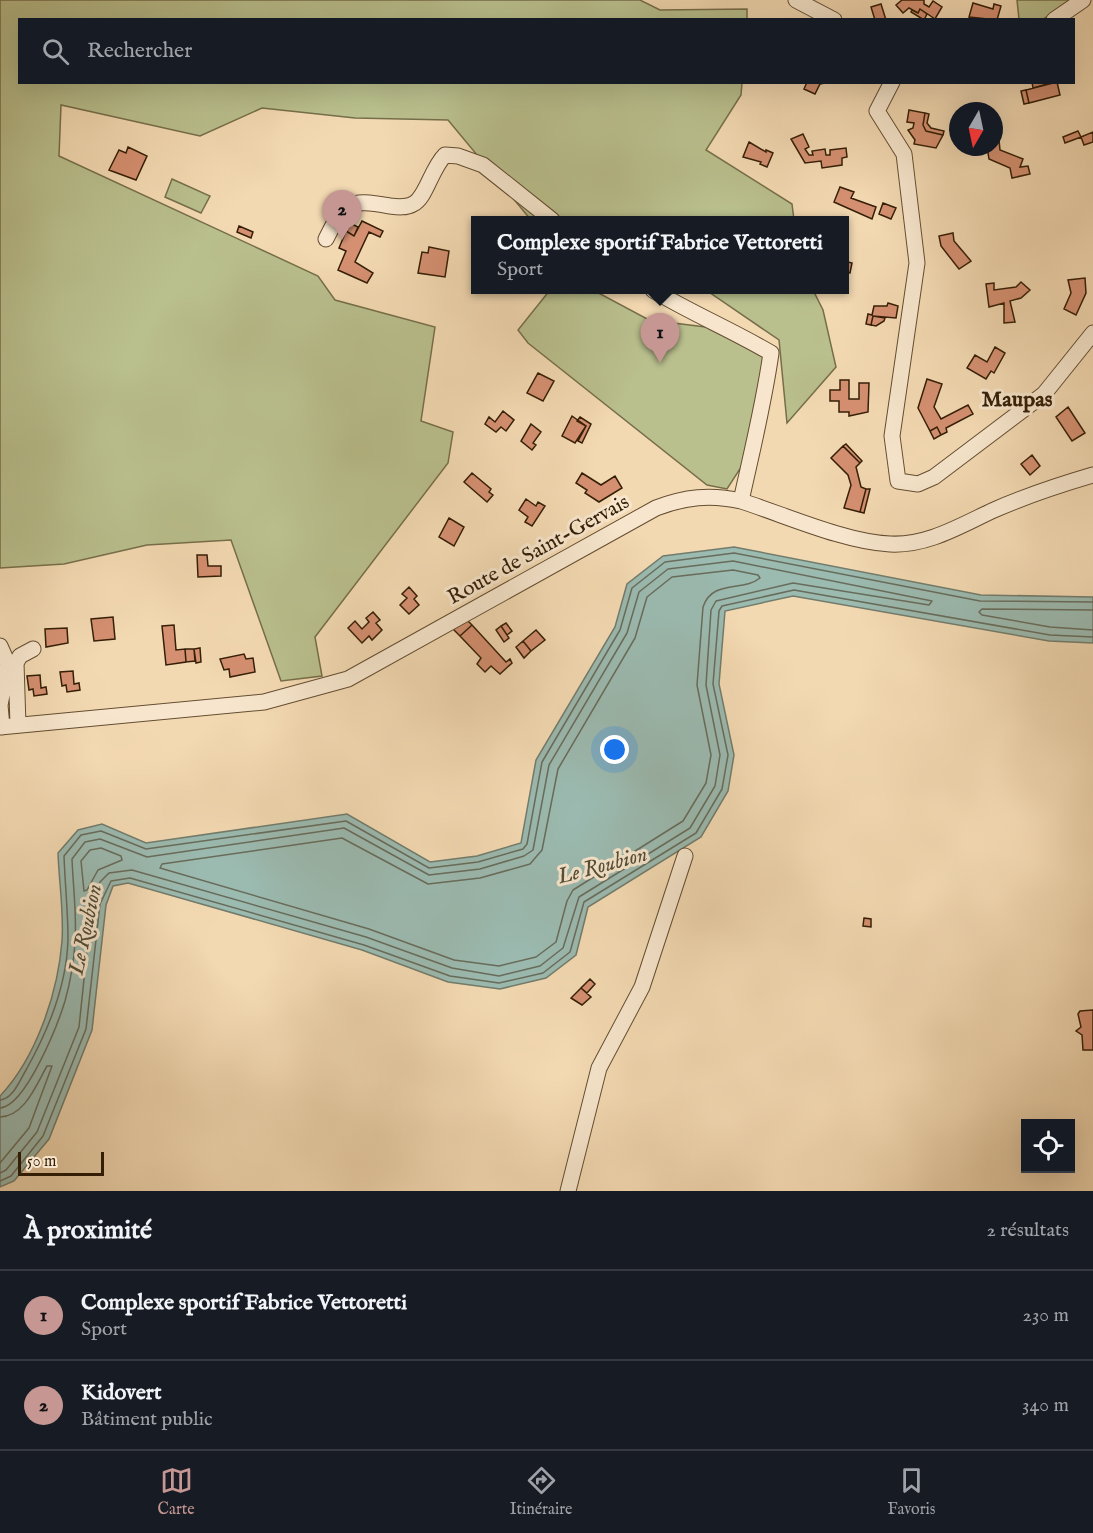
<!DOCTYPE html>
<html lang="fr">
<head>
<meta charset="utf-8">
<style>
  body { margin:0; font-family:"IM FELL English",serif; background:#242831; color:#f1f3f6 }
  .controls { position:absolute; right:18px; bottom:18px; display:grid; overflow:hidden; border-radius:0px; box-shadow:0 6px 24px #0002 }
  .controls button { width:54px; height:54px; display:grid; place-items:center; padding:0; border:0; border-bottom:2px solid #363941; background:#171b24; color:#f1f3f6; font:30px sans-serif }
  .compass { position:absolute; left:949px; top:102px; width:54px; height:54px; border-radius:50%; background:#171b24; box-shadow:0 6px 24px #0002; rotate:189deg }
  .scale { position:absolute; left:18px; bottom:15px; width:86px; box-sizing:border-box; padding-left:6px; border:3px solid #341e06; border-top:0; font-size:16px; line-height:21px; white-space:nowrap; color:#341e06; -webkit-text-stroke:4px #f7e6cd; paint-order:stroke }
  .you { position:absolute; left:615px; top:750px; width:21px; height:21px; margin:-15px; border:4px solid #fff; border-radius:50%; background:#1a73e8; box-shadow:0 0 0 9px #1a73e833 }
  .badge { display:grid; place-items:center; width:39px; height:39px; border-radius:50%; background:#c59692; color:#111; font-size:20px; font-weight:700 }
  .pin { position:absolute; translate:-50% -50px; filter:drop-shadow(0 2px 3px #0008) }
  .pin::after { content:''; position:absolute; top:32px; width:21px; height:18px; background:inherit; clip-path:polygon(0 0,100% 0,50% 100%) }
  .popup { position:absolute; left:471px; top:216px; width:378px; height:78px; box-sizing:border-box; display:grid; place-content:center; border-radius:0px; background:#171b24; filter:drop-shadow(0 2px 4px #0005); font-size:20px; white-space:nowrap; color:#9ea1a6 }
  .popup b { font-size:22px; color:#f1f3f6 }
  .popup::after { content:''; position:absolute; left:50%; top:100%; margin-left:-12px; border:12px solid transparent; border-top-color:#171b24 }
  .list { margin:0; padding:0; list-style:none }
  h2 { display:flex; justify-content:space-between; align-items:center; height:78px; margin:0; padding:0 24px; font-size:26px }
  h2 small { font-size:20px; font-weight:400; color:#9ea1a6 }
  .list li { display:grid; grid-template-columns:39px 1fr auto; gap:18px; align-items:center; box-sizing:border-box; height:90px; padding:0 24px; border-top:2px solid #363941 }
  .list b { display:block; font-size:22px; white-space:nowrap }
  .list p { margin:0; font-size:20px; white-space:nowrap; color:#9ea1a6 }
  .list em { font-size:20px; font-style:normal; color:#9ea1a6 }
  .icon { flex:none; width:33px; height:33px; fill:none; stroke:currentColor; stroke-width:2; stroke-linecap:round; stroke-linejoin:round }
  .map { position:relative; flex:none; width:1093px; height:1191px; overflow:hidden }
  .search { position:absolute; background:#171b24; box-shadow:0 6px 24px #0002; left:18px; right:18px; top:18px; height:66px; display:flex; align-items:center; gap:15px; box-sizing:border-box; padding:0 21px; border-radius:0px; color:#9ea1a6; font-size:22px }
  .sheet { height:258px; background:#171b24 }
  nav { display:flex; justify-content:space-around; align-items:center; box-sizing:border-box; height:84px; border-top:2px solid #363941; background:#171b24; font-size:16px; color:#9ea1a6 }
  nav a { display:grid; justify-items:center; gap:3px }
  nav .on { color:#c59692 }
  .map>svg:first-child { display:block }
  .green { fill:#b9bf8d; stroke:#766e4a; stroke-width:1.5 }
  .water { fill:#9bbab0; stroke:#727c6c; stroke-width:1.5 }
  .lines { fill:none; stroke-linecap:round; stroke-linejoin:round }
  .shore { stroke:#686c5b; stroke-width:1.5 }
  .building { fill:#d59071; stroke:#341e06; stroke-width:1.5 }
  .minor-casing { stroke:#644d31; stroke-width:17 }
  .minor { stroke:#f7e6cd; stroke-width:15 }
  .labels { text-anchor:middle; stroke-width:6; stroke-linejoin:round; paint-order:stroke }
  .street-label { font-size:21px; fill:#341e06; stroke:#f7e6cd }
  .neighbourhood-label { font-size:22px; font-weight:bold; fill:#341e06; stroke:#f7e6cd }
  .water-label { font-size:22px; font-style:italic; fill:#534d39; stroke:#f7e6cd }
</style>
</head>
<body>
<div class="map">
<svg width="1093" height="1191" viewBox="0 0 1093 1191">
  <rect width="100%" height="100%" fill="#f3d9b2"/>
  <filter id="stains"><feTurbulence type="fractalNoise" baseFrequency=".00333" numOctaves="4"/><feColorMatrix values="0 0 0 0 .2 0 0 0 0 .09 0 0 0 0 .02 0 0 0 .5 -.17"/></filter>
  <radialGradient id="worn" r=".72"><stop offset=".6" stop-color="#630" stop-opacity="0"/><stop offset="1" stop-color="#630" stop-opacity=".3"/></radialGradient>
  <path class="green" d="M0 0H640L660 10 747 9V20H20V82L742 83 741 95 706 150 792 204 794 220H531L448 120 355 118 262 108 200 136 61 105 59 156 318 276 335 300 435 327 421 421 453 432 448 463 315 637 322 676 281 681 231 540 147 545 64 564 0 568Z
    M1017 0H1070L1042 20 1019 19Z
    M172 179 210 196 201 213 165 197Z
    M550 290H593L649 320 730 330 765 352 749 455 727 489 707 485 528 343 518 330Z
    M706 290H813L823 310 836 367 787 423 779 340Z"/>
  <path class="water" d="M734 547 981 595 1093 597V643L1049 641 793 596 725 611 719 684 734 755 728 791 701 837 588 907 576 955 546 978 500 989 448 982 362 950 128 883 113 886 106 905 92 1030 49 1139 14 1181 0 1187V1096C36 1058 58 993 62 941 64 912 59 882 58 853L78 830 102 824 146 843 347 814 430 862 477 856 521 843 536 760 615 627 627 584 663 556Z"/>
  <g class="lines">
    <path class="shore" d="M733 570 758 575 760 578C743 592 712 579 703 607L697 685 711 755 706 783 683 821 573 890 567 901 556 942 536 957 499 966 454 960 369 929 160 868 162 864 342 838 428 884 480 878 530 864 542 850 558 769 635 638 647 597 672 577Z
      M1093 610 982 609 979 612 982 615 1050 627 1093 630
      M101 848 121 856 122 860 98 870 87 890 84 891 81 861 90 850Z
      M0 1100C13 1099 20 1080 26 1070 48 1031 67 984 68 939 68 912 65 884 64 856L81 835 101 831 146 849 346 821 429 868 478 862 523 849 527 844 542 762 620 630 632 588 665 562 734 553 980 601 1093 602
      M0 1108C26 1106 58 1024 65 1001 70 983 74 960 75 942 77 915 73 886 72 859L85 842 100 839 147 857 344 828 429 875 480 869 524 856 533 850 549 765 627 633 639 592 668 569 733 561 932 601 929 605 793 583 716 601 711 610 706 685 720 755 715 786 690 828 579 897 563 948 540 966 499 976 452 968 366 937 132 870 109 873 100 882 92 903 79 1027 37 1132 6 1170 0 1173
      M0 1117C25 1116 36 1085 47 1066H52L29 1128 0 1163
      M0 1181 11 1176 43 1136 86 1029 100 904 111 881 130 878 364 945 450 976 499 983 543 973 570 952 584 902 696 833 722 789 728 755 713 684 719 611 722 606 794 590 1050 635 1093 637"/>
  </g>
  <path class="building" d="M902 0H924V4L929 7 933 1 942 7 935 19 920 9 918 13 909 8 903 13 896 5Z
    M973 3 993 9 994 4 1001 6 997 20 969 17Z
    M881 4 886 20H875L871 7Z
    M920 9 927 14 924 20 911 12 912 10 918 13Z
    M807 82H830L820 84 815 94 804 89Z
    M1032 82H1054L1033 88Z
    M1057 82 1060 95 1029 103 1026 90Z
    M1026 90 1029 103 1024 104 1021 91Z
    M909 110 925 113 923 125 926 131 943 135 936 148 914 144 915 140 908 130 913 128 914 123 907 122Z
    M925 113 929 114 927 123 931 128 944 131 943 135 926 131 923 125Z
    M1078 131 1081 137 1065 143 1063 137Z
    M1093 132V142L1084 145 1081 137Z
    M803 134 809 147 805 149 809 155H813L812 151 825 149 826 155H830V150L846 148 847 157 842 158V165L822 168 821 161 805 163 791 139Z
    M994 140H999L1000 150 1023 159 1020 167 1028 166 1030 174 1012 178 1010 168 989 159 987 147H994Z
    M749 142 766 152V150L773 153 767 167 760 164 761 162 743 157Z
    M128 147 147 156 136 180 109 170 119 150 126 153Z
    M840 187 854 192 851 198 876 207 872 219 834 202Z
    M883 203 896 208 891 219 879 214Z
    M362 221 383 231 380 237 369 232 355 262 373 273 367 283 338 270 346 251 339 248 346 231 354 236Z
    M350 223 358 227 354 236 346 231Z
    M239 226 253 232 251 238 237 232Z
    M953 233 954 241 971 261 959 269 941 246 939 236Z
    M429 247 449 251 445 277 418 273 422 252 428 253Z
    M844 261 852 263 850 273 844 272Z
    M1085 278 1086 293 1076 315 1064 309 1071 293 1068 280Z
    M1021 282 1030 290 1021 298 1010 301 1015 322 1004 323V303L989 307 986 284 994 283V290L1016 287Z
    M888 303 898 306 896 318 873 316 871 325 866 324 868 314 872 315 874 306H887Z
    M873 316 885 318 884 321 876 326 871 325Z
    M995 347 1005 353 994 373 991 371 986 379 967 368 975 355 987 362Z
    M538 373 554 381 543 401 527 393Z
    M927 379 942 384 934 407 941 419 968 405 973 414 946 428 947 432 941 435 937 427 930 431 918 408Z
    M840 380H849V399H859V383H869L868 412 849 416V412H839V401H830V390H840Z
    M1068 407 1085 433 1072 441 1056 417Z
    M503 411 514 420 506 431 501 427 496 432 485 424 489 417 495 422Z
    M572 416 586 426 575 443 562 436Z
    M580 417 591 424 582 443 578 441 586 426 577 421Z
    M531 424 541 432 533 443 536 445 532 450 521 441Z
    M937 427 941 435 934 439 930 431Z
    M846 444 862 461 860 463 843 446Z
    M843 446 860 463 856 467 861 487 866 489 860 512 844 508 851 485 848 475 831 458Z
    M1032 455 1040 466 1030 475 1021 464Z
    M472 473 491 489 489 492 493 495 487 502 464 482Z
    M582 473 601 485 615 476 622 488 599 502 585 493 587 490 576 483Z
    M866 489H870L864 513 860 512Z
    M526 499 536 506 538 502 545 506 532 526 525 522 528 517 519 510Z
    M449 518 464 527 454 546 439 537Z
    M197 555H207L208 566H221V576L198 577Z
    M409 587 417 596 414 599 419 605 409 614 400 605 407 598 402 594Z
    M373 612 380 620 376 623 382 630 372 640 369 636 362 643 348 628 355 621 362 629 369 622 366 618Z
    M113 617 115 639 94 641 91 619Z
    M466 619 472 625 460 636 451 627Z
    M506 623 512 631 507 635 501 626Z
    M174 625 176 650 185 649 186 662 166 665 162 626Z
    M472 625 506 662 510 659 512 663 500 674 491 666 485 672 477 664 481 658 460 636Z
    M501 626 509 638 504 642 496 630Z
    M67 628 68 643 46 647 45 629Z
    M536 630 545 640 531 651 523 641Z
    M523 641 531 651 524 658 516 647Z
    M200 648 201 662 196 663 194 649Z
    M185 649H194L195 661 186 662Z
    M244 654 246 659 253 658 255 672 230 677 229 669 224 670 220 659Z
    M73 671 74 684 79 683 80 690 67 692 66 685 62 686 60 672Z
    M40 675 41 688 46 687 47 694 34 696 33 689 29 690 27 676Z
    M864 918 871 919V927L863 926Z
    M590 979 595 984 587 993 581 988Z
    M581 988 591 997 582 1005 571 998Z
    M1093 1010V1050H1083L1082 1035 1076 1031 1081 1027 1078 1014 1080 1011Z"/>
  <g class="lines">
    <g class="minor-casing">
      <path id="minor" d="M796 0 834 20
        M1054 20 1083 0
        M892 82 877 111 904 154 917 263 892 436 898 481 918 484 934 477 1044 394 1093 333
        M326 239C345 201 348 199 390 206 398 207 406 208 413 204 426 198 431 169 445 155L458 156 483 165 552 220
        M653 290C691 313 732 330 771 353 764 403 752 451 741 501
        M0 646 8 664 0 705 2 727
        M18 725 16 663 20 656 33 649
        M0 727 264 702 348 679 656 508C685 497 710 494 741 501 785 515 845 542 890 544 928 546 961 525 994 510 1026 496 1059 485 1093 475
        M568 1191 599 1068 642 987 685 856"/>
    </g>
    <use href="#minor" class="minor"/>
  </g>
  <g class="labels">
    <g class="street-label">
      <text transform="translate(538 549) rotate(-29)" y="7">Route de Saint-Gervais</text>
    </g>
    <g class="neighbourhood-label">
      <text x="1017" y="406">Maupas</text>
    </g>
    <g class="water-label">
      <text transform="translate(602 864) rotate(-15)" y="8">Le Roubion</text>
      <text transform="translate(84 929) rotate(-78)" y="8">Le Roubion</text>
    </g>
  </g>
  <rect width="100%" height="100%" filter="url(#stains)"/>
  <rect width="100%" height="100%" fill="url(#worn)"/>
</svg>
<div class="controls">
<button><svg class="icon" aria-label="locate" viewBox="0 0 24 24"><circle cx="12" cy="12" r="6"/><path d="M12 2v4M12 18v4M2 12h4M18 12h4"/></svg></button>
</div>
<svg class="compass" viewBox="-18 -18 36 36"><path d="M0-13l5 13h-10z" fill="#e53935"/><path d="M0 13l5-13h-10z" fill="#9ea1a6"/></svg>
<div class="scale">50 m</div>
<div class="you"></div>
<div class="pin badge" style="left:660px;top:363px">1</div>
<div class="popup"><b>Complexe sportif Fabrice Vettoretti</b>Sport</div>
<div class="pin badge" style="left:342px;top:240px">2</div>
<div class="search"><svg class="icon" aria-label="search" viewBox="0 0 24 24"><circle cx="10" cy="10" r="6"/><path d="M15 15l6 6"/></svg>Rechercher</div>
</div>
<section class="sheet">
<h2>À proximité<small>2 résultats</small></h2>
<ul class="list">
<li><span class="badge">1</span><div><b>Complexe sportif Fabrice Vettoretti</b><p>Sport</p></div><em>230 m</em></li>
<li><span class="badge">2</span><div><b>Kidovert</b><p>Bâtiment public</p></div><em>340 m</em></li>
</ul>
</section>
<nav>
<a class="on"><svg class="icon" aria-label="map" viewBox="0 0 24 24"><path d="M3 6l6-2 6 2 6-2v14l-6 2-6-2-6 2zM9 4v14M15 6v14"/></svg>Carte</a>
<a><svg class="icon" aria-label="directions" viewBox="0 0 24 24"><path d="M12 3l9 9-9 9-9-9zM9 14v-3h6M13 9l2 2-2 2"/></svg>Itinéraire</a>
<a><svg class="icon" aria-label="saved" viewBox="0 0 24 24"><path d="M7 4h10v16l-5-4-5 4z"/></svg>Favoris</a>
</nav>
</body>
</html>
